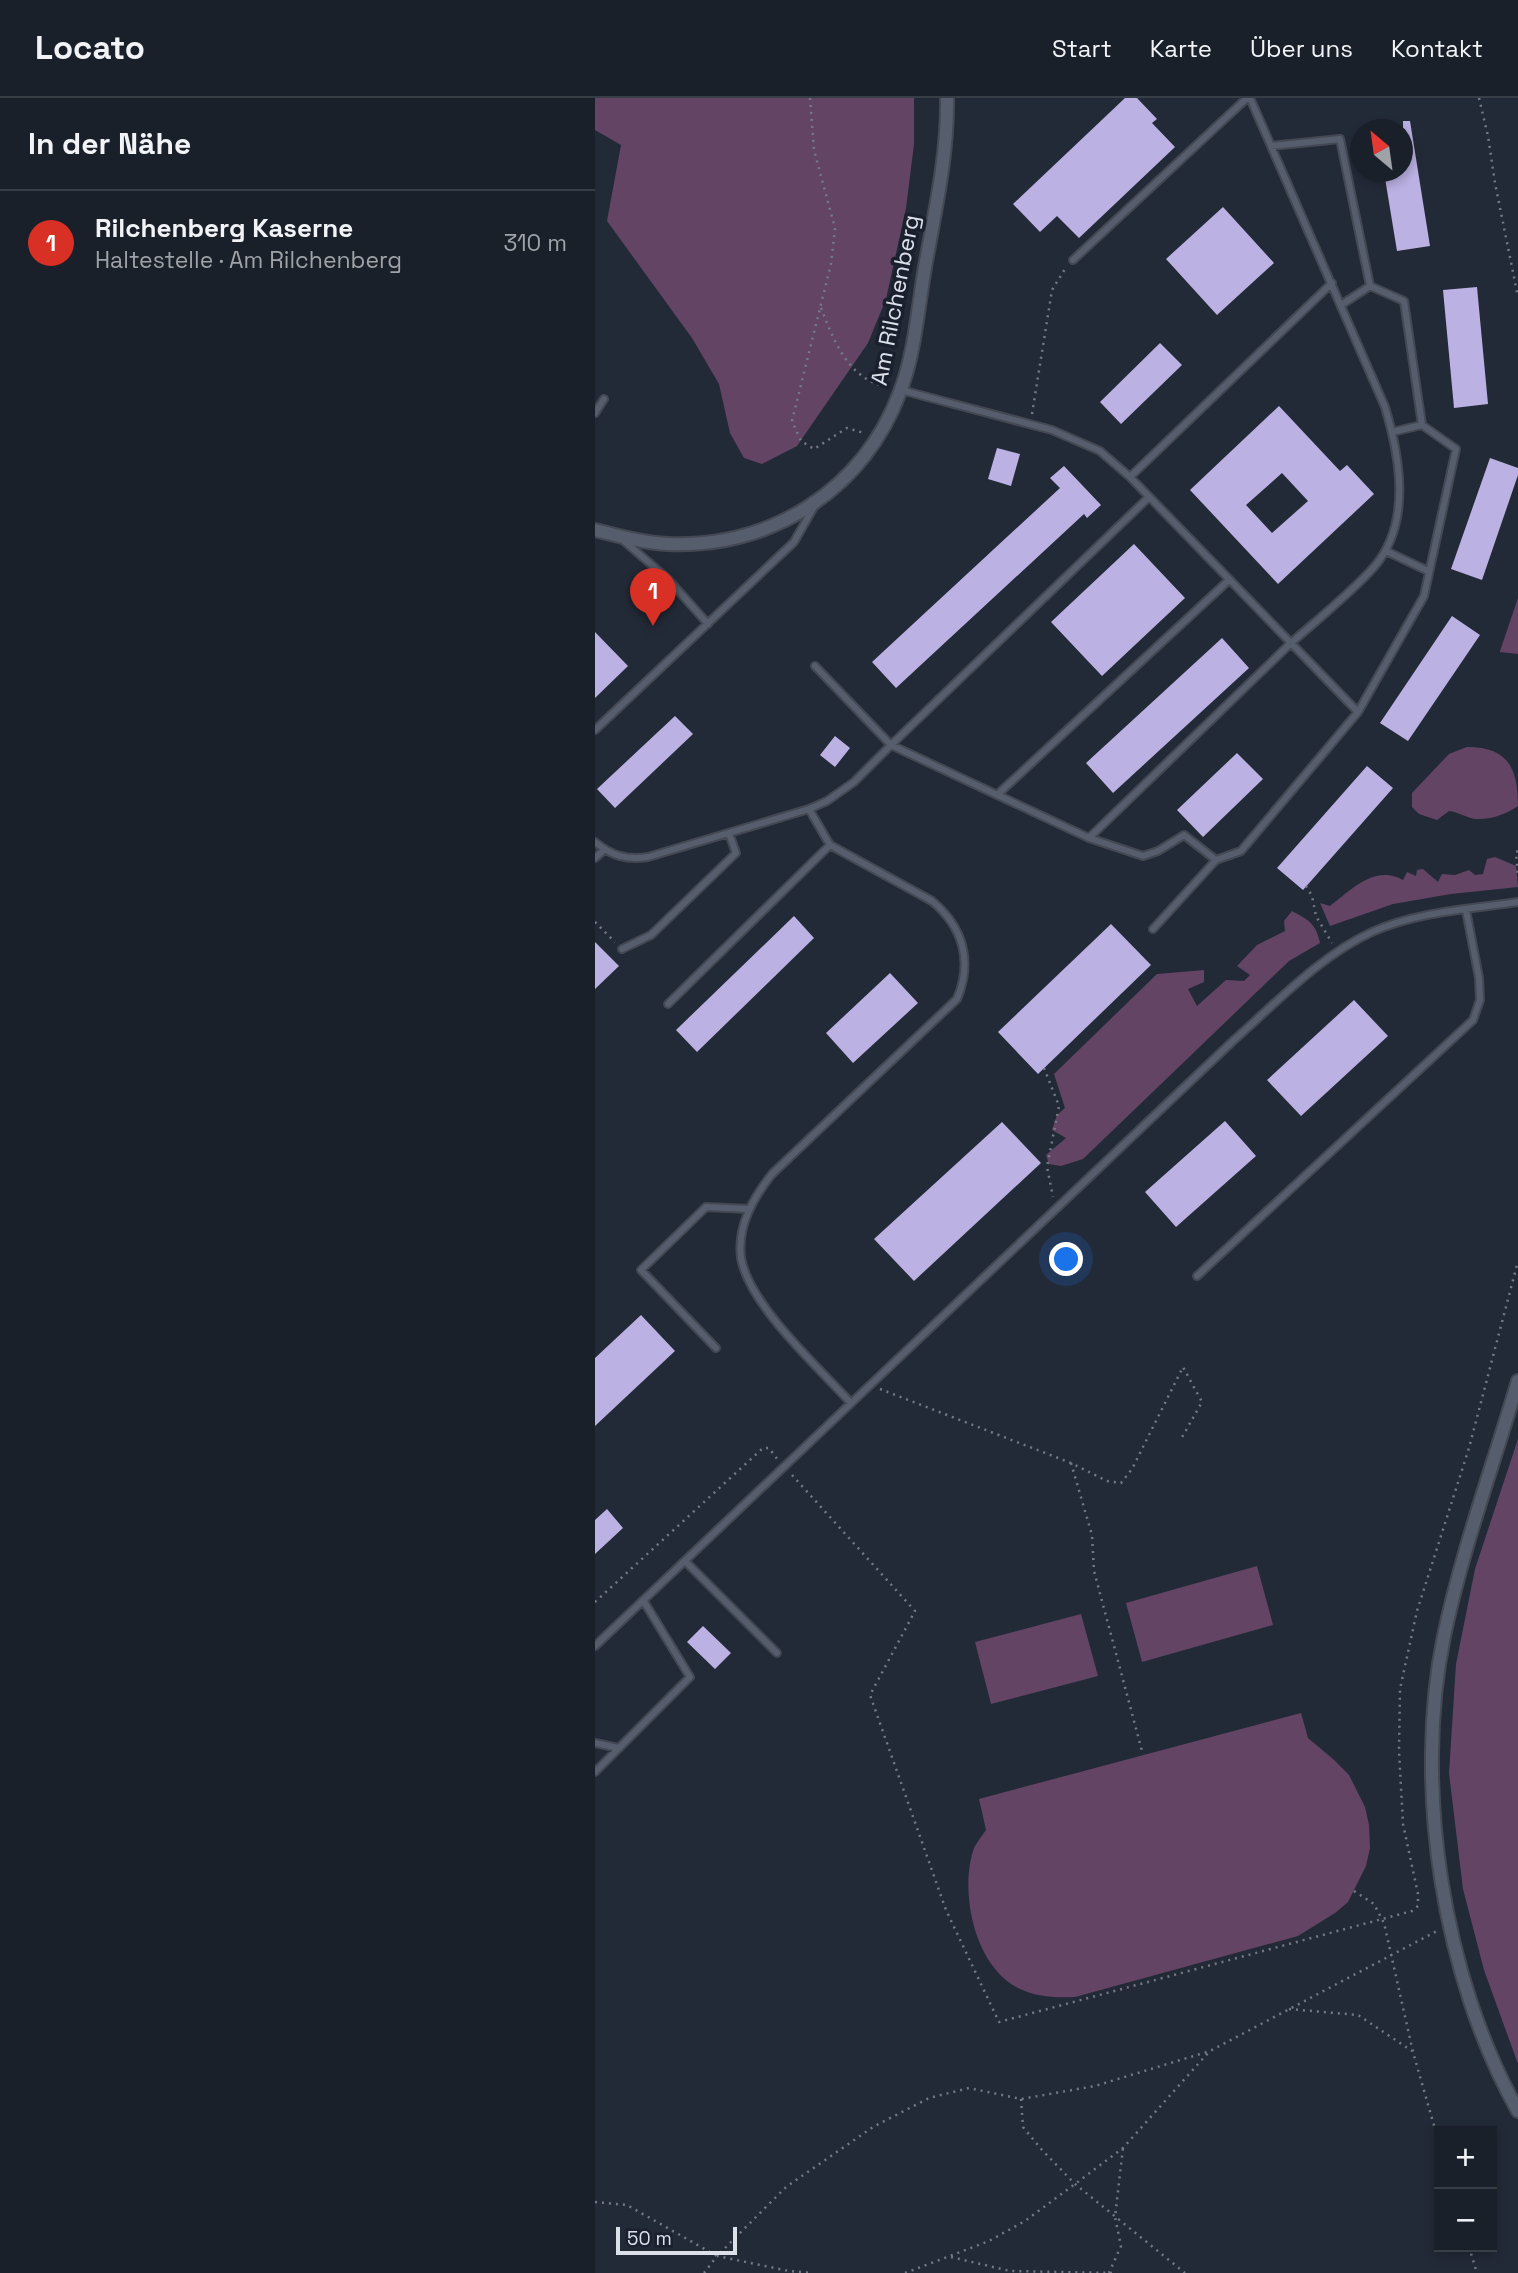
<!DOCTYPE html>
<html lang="de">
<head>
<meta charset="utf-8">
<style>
  body { margin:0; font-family:"Space Grotesk",sans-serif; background:#272d35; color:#f1f3f6 }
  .controls { position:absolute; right:21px; bottom:21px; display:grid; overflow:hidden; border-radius:0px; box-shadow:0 4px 10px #0003 }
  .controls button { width:63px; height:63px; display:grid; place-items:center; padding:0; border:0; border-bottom:2px solid #383e46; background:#1a2029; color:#f1f3f6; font:35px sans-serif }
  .compass { position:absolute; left:755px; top:21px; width:63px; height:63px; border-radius:50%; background:#1a2029; box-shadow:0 4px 10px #0003; rotate:331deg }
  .scale { position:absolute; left:21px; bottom:18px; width:121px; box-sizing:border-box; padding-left:7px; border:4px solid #dce0e9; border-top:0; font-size:19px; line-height:24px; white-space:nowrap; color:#dce0e9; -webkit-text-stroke:5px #1a202d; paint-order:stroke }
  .you { position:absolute; left:472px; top:1162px; width:24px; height:24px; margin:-18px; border:5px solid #fff; border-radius:50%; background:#1a73e8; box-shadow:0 0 0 10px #1a73e833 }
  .badge { display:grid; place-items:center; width:46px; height:46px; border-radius:50%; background:#d93025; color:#fff; font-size:23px; font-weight:700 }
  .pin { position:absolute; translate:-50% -58px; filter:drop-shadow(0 2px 4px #0008) }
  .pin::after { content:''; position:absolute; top:37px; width:24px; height:21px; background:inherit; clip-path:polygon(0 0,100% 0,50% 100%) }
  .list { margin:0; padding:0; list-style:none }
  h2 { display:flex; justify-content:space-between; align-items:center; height:91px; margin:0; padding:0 28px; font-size:30px }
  h2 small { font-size:23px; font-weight:400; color:#9fa3a8 }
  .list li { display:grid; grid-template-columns:46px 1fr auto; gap:21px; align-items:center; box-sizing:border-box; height:105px; padding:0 28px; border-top:2px solid #383e46 }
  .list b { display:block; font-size:26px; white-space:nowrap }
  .list p { margin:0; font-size:23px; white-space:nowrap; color:#9fa3a8 }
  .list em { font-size:23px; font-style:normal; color:#9fa3a8 }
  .map { position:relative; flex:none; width:923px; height:2175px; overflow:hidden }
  header { display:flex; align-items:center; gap:42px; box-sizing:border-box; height:98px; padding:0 35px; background:#1a2029; border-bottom:2px solid #383e46 }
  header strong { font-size:33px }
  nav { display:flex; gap:38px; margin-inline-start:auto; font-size:24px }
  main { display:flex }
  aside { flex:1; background:#1a2029 }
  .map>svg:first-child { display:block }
  .green { fill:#634464 }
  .building { fill:#bbb1e3; fill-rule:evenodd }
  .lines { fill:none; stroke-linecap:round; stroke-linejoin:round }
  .service-casing { stroke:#434853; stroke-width:10 }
  .minor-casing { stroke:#434853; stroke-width:16 }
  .path { stroke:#747a85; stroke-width:2.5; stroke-dasharray:2 5; stroke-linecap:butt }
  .service { stroke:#565e6d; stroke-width:6 }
  .minor { stroke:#565e6d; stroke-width:12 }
  .labels { text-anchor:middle; stroke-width:7; stroke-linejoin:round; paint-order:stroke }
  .street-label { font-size:23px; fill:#dce0e9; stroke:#1a202d }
</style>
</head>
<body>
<header>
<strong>Locato</strong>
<nav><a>Start</a><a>Karte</a><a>Über uns</a><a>Kontakt</a></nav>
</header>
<main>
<aside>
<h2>In der Nähe<small></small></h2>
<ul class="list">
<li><span class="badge">1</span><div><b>Rilchenberg Kaserne</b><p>Haltestelle · Am Rilchenberg</p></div><em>310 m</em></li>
</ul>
</aside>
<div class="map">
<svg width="923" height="2175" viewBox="0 0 923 2175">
  <rect width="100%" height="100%" fill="#232a37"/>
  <path class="green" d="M0 0H319V46L311 110 291 201 273 245 202 348 167 366 149 360 135 335 124 286 97 240 12 123 26 47 0 32Z
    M923 500V556L905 554V553Z
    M872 649C913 649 923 670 923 708 911 716 896 722 881 721 872 720 863 714 854 713L842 722 824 716 817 709V695L854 656Z
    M900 759 921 768 923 789 856 796 798 806 735 828 725 805 735 808C756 792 780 766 808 782L812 774 821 778 822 772 828 771 843 784 847 776 860 777 874 772 880 777 888 776 892 761Z
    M697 813C714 822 721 826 725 845L694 863 488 1061 466 1068 454 1066 451 1057 471 1040 457 1032 462 1017 470 1010 459 976 562 876 609 872V884L593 891 602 908 631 882 649 883 655 877 642 868 662 847 690 833 689 823Z
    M923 1341V1966L889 1872 868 1791 854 1675 861 1566 880 1471Z
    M662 1468 678 1527 547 1564 531 1505Z
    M486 1516 503 1578 396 1606 380 1544Z
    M706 1615 713 1640 738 1661 754 1677 770 1709 774 1727 775 1750 771 1768 753 1804 740 1815 703 1838 480 1899C460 1900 441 1899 423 1890 379 1868 364 1793 379 1750 382 1744 387 1738 391 1732L384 1701Z"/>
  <path class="building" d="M530 0H542L562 21 557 25 580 49 484 140 462 118 445 134 418 106Z
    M808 23H815L835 148 802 153 789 74H808Z
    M628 109 679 165 622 217 571 161Z
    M882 189 893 306 859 310 848 192Z
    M565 245 587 267 526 326 505 304Z
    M684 308 745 373 752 367 779 396 683 486 595 392ZM687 375 713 403 677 435 651 407Z
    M402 350 425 356 416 388 393 381Z
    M895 360 923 370V377L887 482 856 471Z
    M469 368 506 407 492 420 489 416 301 590 277 564 465 390 455 380Z
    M539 446 590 500 507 578 456 524Z
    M857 518 885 537 813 643 785 625Z
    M0 534 33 568 0 600Z
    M627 540 654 570 518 695 491 665Z
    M80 618 98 636 20 710 2 691Z
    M240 638 255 650 240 669 225 657Z
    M642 655 668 681 608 739 582 712Z
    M772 668 798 690 708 792 682 770Z
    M199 818 219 840 102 954 81 932Z
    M516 826 556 867 443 976 403 934Z
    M0 844 24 868 0 891Z
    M295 875 323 905 258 965 231 935Z
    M759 902 793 938 706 1018 672 982Z
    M630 1023 661 1058 581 1129 550 1094Z
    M407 1024 446 1065 319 1183 279 1141Z
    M46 1217 80 1253 0 1328V1260Z
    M12 1411 28 1430 0 1456V1422Z
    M108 1528 136 1555 120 1571 92 1544Z"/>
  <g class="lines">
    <g class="service-casing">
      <path id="service" d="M655 0 790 309C805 359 817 425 779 469 757 494 722 522 696 545L763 614
        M478 162 652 0
        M746 207 775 188
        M0 315 9 301
        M797 334 827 327
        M535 379 737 185
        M29 443 73 481 113 526
        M791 453 833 473
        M220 568 296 647 554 399
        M0 632 199 444 220 407
        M403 696 634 482
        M214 711 235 747 337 803C368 829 378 863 362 901L177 1076C158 1100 142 1128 146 1160 154 1207 224 1270 256 1305
        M494 740 548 758 563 753 589 737 621 762 558 831
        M0 744C17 758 31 762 53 759L214 711 232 703 259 684 296 647 494 740 696 545 535 379 505 353 457 332 306 292
        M0 760 9 752
        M621 762 646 753 763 614 829 498 861 351 827 327 809 203 775 188 745 41 676 48
        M27 851 56 837 141 755 134 735
        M73 906 235 747
        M602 1178 878 922 885 902 884 880 871 812
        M121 1250 46 1172 111 1109 154 1111
        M90 1463 182 1555
        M0 1548 639 942C681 905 726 857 777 834 821 814 875 811 923 804
        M0 1645 23 1650
        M0 1674 95 1579 48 1502"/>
    </g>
    <g class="minor-casing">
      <path id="minor" d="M0 432C24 438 48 445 73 446 177 450 268 392 305 294 320 255 323 209 330 169 340 113 353 56 352 0
        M923 1283C898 1368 867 1452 849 1538 818 1688 848 1880 923 2013"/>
    </g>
    <path class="path" d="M215 0 219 52 240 130 236 166 197 323 206 343 219 351 252 330 269 335
      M884 0 893 38 900 85 923 199
      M226 210C239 243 253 281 292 289
      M437 316 457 192 470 171
      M923 753 921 754 923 780
      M711 788 717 798 721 818 737 845
      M0 824 20 844
      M449 970 464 1008 452 1069 458 1099
      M285 1291 476 1365 512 1383 526 1385 537 1371 588 1269 607 1304 586 1341
      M476 1365 497 1437 499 1473 547 1653
      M197 1377 320 1513 275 1597 351 1812 404 1924 817 1813 823 1808V1796L808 1726 804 1653 805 1591 822 1513 874 1350 923 1163
      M0 1504 168 1350H174L183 1362
      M759 1793 779 1806 789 1825 818 1954 844 2045
      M694 1911 763 1917 817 1953
      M426 2001 428 2029 447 2052 480 2086 590 2175
      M0 2104 32 2107 122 2158 191 2089 278 2029 334 2000 374 1990 426 2001 500 1988 615 1953 842 1833
      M874 2149 882 2175
      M356 2159 415 2173 517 2175
      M109 2175 122 2158 194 2173 218 2175
      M310 2175 394 2143 430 2123 480 2086 528 2050 613 1955
      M514 2175 526 2148 520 2119 528 2050"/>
    <use href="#service" class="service"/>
    <use href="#minor" class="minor"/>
  </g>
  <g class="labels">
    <g class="street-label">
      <text transform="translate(300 202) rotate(-79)" y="8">Am Rilchenberg</text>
    </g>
  </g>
</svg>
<div class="controls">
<button>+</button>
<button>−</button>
</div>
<svg class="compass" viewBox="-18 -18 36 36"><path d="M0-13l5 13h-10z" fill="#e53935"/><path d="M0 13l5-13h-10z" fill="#9fa3a8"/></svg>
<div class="scale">50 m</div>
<div class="you"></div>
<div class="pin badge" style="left:58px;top:528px">1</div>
</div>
</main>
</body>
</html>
